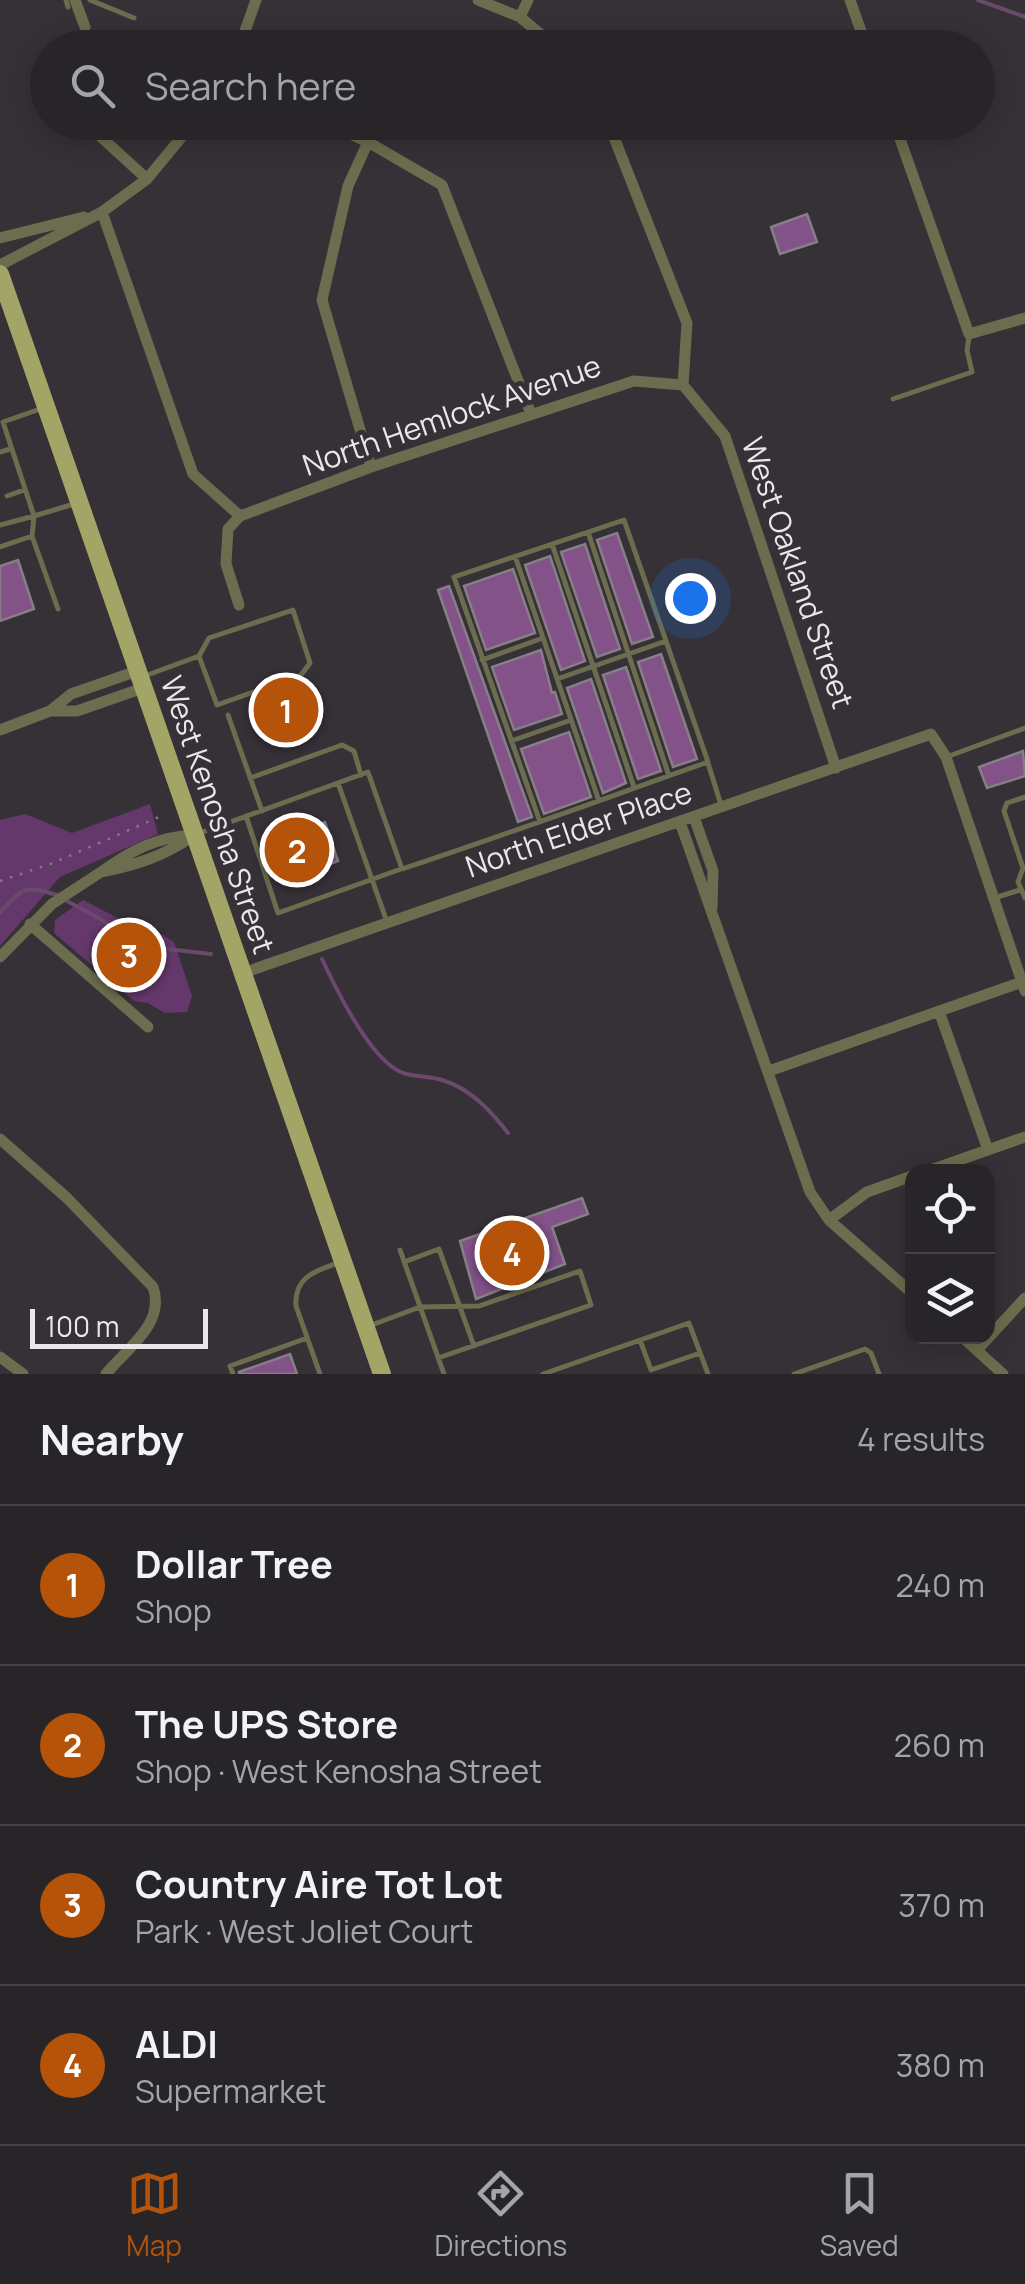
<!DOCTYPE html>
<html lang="en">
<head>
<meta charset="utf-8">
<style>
  body { margin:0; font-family:Manrope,sans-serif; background:#343135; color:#f1f3f6 }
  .controls { position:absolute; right:30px; bottom:30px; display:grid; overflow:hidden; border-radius:20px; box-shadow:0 5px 25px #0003 }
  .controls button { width:90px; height:90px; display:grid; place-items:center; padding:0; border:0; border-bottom:2px solid #444246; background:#282529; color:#f1f3f6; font:50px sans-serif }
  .scale { position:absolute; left:30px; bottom:25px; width:178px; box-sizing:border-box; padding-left:10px; border:5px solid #eae6ea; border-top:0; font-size:28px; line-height:35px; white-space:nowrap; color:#eae6ea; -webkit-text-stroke:8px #363137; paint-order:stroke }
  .you { position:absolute; left:690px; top:598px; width:35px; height:35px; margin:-25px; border:8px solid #fff; border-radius:50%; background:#1a73e8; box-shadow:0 0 0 15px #1a73e833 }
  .badge { display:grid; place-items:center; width:65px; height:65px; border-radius:50%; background:#b45309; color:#fff; font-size:32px; font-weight:700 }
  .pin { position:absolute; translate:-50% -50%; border:5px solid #fff; box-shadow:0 2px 10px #0006 }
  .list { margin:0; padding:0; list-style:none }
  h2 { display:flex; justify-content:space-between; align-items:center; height:130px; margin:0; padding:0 40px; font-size:42px }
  h2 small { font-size:32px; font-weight:400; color:#a5a5a8 }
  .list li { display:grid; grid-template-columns:65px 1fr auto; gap:30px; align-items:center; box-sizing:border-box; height:160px; padding:0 40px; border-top:2px solid #444246 }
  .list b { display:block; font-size:38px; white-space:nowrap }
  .list p { margin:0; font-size:32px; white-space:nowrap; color:#a5a5a8 }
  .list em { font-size:32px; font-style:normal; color:#a5a5a8 }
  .icon { flex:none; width:55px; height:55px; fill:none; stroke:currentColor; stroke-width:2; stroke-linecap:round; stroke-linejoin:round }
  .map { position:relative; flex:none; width:1025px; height:1374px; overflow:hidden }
  .search { position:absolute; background:#282529; box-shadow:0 5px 25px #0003; left:30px; right:30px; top:30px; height:110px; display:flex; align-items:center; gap:25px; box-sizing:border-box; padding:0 35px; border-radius:55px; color:#a5a5a8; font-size:38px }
  .sheet { height:770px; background:#282529 }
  nav { display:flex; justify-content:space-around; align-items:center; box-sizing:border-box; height:140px; border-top:2px solid #444246; background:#282529; font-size:28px; color:#a5a5a8 }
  nav a { display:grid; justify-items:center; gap:5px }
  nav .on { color:#b45309 }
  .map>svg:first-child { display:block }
  .green { fill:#64386b }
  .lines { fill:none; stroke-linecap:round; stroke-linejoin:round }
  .stream { stroke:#6b496f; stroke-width:4 }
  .building { fill:#825289; stroke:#867f86; stroke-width:2.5 }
  .path { stroke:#807c81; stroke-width:2.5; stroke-dasharray:2.5 8; stroke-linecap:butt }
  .service { stroke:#6b6d4e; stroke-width:5 }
  .minor { stroke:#6b6d4e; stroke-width:11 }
  .primary { stroke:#a2a565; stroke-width:18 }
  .labels { text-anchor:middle; stroke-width:10; stroke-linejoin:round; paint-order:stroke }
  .street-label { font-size:30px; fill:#eae6ea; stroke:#363137 }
</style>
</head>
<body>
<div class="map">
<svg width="1025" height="1374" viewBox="0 0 1025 1374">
  <rect width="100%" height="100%" fill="#363137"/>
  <path class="green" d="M150 804 158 834 60 877 0 946V820L25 814 72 833Z
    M83 900 135 927 163 935 174 942 192 996 187 1012 165 1013 148 1003 134 1001 54 933 55 920Z"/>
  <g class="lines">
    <path class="stream" d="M978 0 1025 17
      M65 900 102 920 123 938 141 946 211 954
      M0 913C23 887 23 885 57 895
      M322 959C336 989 371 1061 403 1073 415 1077 429 1076 442 1080 471 1089 490 1110 508 1133"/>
  </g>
  <path class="building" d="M807 214 817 242 780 254 771 227Z
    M617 533 653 637 632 644 597 540Z
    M585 544 620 649 597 657 561 552Z
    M550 556 585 661 561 670 525 565Z
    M18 560 34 609 0 621V566Z
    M513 569 535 633 486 650 464 586Z
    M449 586 532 817 518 822 438 590Z
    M541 650 552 693 555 692 562 714 514 730 492 667Z
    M661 654 697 759 673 767 638 662Z
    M626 667 661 771 638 779 603 675Z
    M591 679 626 783 603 793 567 688Z
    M569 732 591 797 544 814 521 749Z
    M1023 751 1025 776 987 788 979 767Z
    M325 822 338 861 298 876 293 862 288 864 283 851 288 849 284 836Z
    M582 1198 588 1214 552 1227 565 1264 476 1299 460 1241Z
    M290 1354 297 1374H239V1372Z"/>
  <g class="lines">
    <path class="path" d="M0 881 53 863 159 817"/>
    <path class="service" d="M66 0 68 7
      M90 0 134 18
      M893 399 972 372 967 350 969 337
      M43 408 3 422 34 516 74 504
      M0 452 10 449
      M7 496 24 490
      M0 525 34 516 32 536 58 609
      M588 532 669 776
      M552 544 634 787
      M0 547 32 536
      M515 556 599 801
      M482 660 543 638
      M142 677 199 656 217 705 301 675 310 663 293 610 209 638 199 656
      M557 679 666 641
      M228 715 262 811
      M511 741 571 720
      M949 756 1025 728
      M708 763 721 805
      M250 778 342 745 354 751 361 775
      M338 783 387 922
      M1025 797 1007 803 1004 811 1023 868 1018 882 1025 898
      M246 816 278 913 401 869
      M197 834 368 772 402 869C505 835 606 798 708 762L624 520 454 577 540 822
      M994 898 1020 890
      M400 1250 444 1374
      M404 1262 439 1249 474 1346
      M369 1326 420 1307 479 1306 580 1271 591 1305 438 1358
      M640 1340 651 1370 700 1353
      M233 1374 230 1366 307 1338
      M320 1374 296 1306C294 1276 316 1271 340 1262
      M543 1374 689 1323 708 1374
      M794 1374 865 1349 871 1353 879 1374"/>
    <path class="minor" d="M75 0 85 27
      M478 0 520 17 557 48
      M850 0 867 48
      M520 17 528 0
      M239 48 256 0
      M323 122 368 142 442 185 531 414
      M608 122 687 323 683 385 725 436 836 768
      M894 122 969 334 1025 318
      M101 137 147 179
      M368 142 348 186 322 300 371 467
      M102 212 193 474 240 516 228 529 226 564 239 605
      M0 238 84 217
      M0 265 102 212 147 179 194 122
      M240 516 371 467 634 381 683 385
      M50 711H77L143 688
      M0 730 50 711 71 694 137 671
      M694 817 713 871 712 908
      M680 822 810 1192 829 1220 912 1293
      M194 835C165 856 136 865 101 872 132 850 156 837 194 835Z
      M30 924 148 1027
      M0 957 52 904 101 872
      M243 973 931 734 946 757 1025 991
      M939 1011 988 1150
      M769 1071 1022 982
      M0 1139 67 1198 153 1287C166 1324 126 1349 106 1374
      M925 1172 1025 1137
      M829 1220 867 1192 912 1176
      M961 1336 1003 1374
      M977 1350 1025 1298
      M0 1357 23 1374"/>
    <path class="primary" d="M0 274 382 1374"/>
  </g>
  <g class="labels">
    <g class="street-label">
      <text transform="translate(452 416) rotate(-19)" y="10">North Hemlock Avenue</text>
      <text transform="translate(797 573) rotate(71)" y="10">West Oakland Street</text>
      <text transform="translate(217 815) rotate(71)" y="10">West Kenosha Street</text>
      <text transform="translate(579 830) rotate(-19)" y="10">North Elder Place</text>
    </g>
  </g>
</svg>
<div class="controls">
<button><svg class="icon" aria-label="locate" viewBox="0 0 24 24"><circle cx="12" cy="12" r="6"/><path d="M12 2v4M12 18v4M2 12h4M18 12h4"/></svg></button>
<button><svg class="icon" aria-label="layers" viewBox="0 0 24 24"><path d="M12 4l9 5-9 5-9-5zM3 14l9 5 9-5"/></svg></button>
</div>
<div class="scale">100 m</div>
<div class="you"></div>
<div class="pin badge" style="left:286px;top:710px">1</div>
<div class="pin badge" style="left:297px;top:850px">2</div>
<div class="pin badge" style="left:129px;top:955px">3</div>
<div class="pin badge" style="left:512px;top:1253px">4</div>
<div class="search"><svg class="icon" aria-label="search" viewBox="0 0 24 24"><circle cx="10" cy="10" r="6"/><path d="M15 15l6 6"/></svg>Search here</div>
</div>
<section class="sheet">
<h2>Nearby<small>4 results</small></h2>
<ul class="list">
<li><span class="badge">1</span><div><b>Dollar Tree</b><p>Shop</p></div><em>240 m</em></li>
<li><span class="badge">2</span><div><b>The UPS Store</b><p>Shop · West Kenosha Street</p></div><em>260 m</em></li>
<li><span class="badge">3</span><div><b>Country Aire Tot Lot</b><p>Park · West Joliet Court</p></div><em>370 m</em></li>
<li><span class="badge">4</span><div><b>ALDI</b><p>Supermarket</p></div><em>380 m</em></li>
</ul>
</section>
<nav>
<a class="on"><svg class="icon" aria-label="map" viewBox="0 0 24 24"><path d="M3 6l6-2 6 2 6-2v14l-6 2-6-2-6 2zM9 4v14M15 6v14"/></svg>Map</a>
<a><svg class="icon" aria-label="directions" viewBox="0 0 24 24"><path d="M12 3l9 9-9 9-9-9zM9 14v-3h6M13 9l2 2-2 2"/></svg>Directions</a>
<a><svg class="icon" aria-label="saved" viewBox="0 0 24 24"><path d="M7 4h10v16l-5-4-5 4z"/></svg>Saved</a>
</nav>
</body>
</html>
